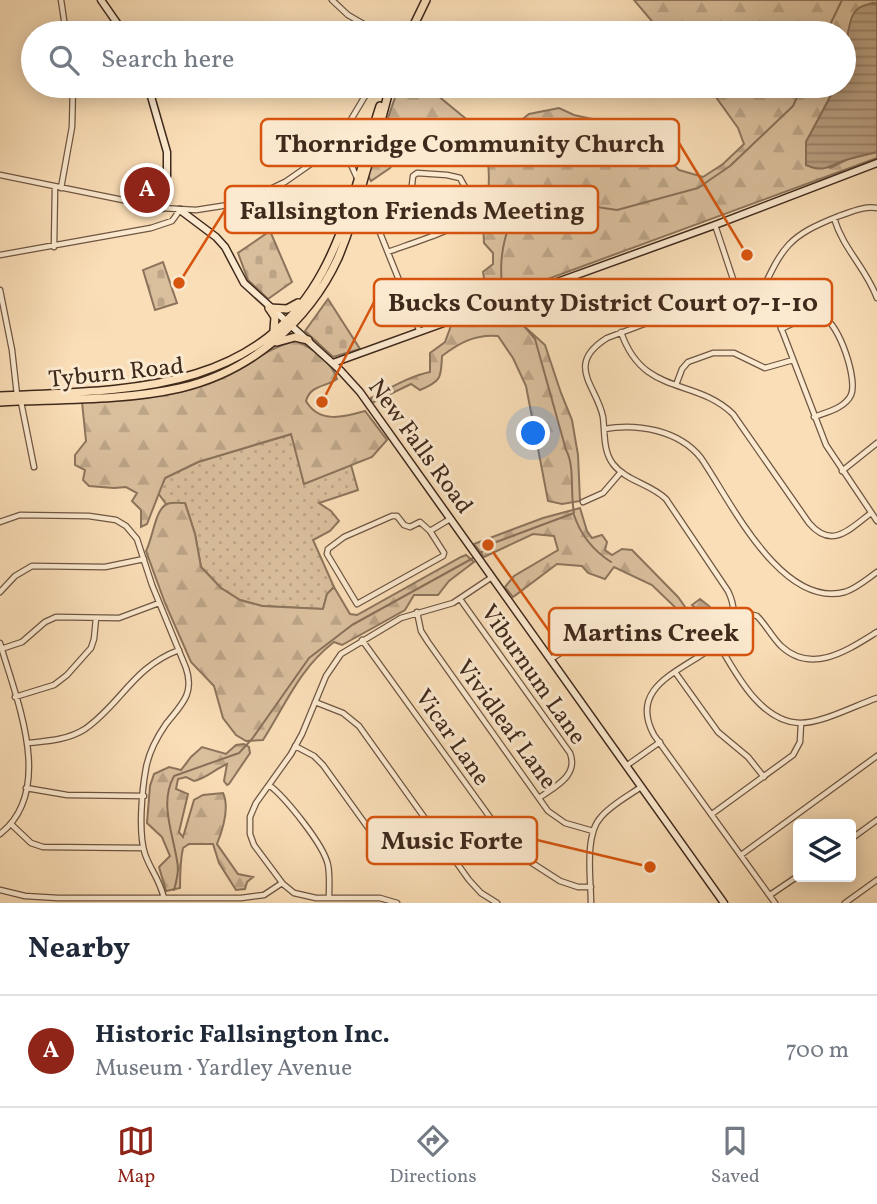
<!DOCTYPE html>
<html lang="en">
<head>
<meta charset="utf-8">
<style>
  body { margin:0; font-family:Vollkorn,serif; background:#f2f2f3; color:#1f2937 }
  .controls { position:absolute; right:21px; bottom:21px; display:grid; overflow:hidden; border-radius:7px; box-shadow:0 4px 18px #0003 }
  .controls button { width:63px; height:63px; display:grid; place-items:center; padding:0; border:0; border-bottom:2px solid #e0e1e3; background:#fff; color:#1f2937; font:35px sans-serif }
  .you { position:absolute; left:534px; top:434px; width:24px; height:24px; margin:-18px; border:5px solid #fff; border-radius:50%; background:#1a73e8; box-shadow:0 0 0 10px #1a73e833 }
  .badge { display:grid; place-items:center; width:46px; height:46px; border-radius:50%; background:#8f2418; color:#fff; font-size:23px; font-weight:700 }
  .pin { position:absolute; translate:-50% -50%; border:4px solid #fff; box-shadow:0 2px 7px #0006 }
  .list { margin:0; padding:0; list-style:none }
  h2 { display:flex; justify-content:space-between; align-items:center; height:91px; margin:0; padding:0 28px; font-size:30px }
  h2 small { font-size:23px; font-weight:400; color:#747a83 }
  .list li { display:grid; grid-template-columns:46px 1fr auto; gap:21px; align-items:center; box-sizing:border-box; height:112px; padding:0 28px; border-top:2px solid #e0e1e3 }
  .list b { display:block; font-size:26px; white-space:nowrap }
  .list p { margin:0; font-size:23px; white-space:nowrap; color:#747a83 }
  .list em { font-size:23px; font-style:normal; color:#747a83 }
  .icon { flex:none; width:38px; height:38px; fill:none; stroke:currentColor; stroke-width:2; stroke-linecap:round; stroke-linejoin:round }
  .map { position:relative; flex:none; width:877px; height:903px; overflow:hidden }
  .search { position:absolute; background:#fff; box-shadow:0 4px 18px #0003; left:21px; right:21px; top:21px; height:77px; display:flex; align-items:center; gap:18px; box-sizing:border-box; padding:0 24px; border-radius:38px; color:#747a83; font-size:26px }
  .sheet { height:203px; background:#fff }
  nav { display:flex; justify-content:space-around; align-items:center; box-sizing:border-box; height:98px; border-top:2px solid #e0e1e3; background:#fff; font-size:19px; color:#747a83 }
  nav a { display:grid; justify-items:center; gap:4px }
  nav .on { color:#8f2418 }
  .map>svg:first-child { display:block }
  .grass { fill:url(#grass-dots); stroke:#8c745c; stroke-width:2 }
  .forest { fill:url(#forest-firs); stroke:#8c745c; stroke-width:2 }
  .cemetery { fill:url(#cemetery-stones); stroke:#8c745c; stroke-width:2 }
  .water { fill:url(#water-rules); stroke:#897059; stroke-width:2 }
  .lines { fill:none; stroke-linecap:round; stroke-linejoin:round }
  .stream { stroke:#897059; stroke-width:2 }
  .street-casing { stroke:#6e5643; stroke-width:7 }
  .secondary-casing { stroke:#3f291c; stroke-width:9 }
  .primary-casing { stroke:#3f291c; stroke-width:10 }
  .street { stroke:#fcead0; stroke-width:4.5 }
  .secondary { stroke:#fcead0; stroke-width:6 }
  .primary { stroke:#fadeb7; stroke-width:7 }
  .labels { text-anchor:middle; stroke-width:6; stroke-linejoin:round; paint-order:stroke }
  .street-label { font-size:24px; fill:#3f291c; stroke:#fcead0 }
  .leader { fill:none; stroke:#d7540e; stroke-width:2.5 }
  .callout-dot { fill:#d7540e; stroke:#fcead0; stroke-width:2.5 }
  .callout { fill:#fcead0; stroke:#d7540e; stroke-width:2.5 }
  .callout-label { font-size:26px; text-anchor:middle; font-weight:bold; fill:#3f291c }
</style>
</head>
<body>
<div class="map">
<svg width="877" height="903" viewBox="0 0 877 903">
  <defs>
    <pattern id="grass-dots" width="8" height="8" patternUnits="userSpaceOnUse" patternTransform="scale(1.75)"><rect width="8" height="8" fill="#dabf9d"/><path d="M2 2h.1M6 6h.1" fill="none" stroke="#bca487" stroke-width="1.8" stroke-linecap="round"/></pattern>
    <pattern id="forest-firs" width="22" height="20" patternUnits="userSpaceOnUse" patternTransform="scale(1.75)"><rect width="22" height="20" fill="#dabf9d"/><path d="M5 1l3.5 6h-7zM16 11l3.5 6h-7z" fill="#bca487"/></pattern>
    <pattern id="cemetery-stones" width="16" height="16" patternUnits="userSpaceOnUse" patternTransform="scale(1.75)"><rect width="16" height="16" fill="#dabf9d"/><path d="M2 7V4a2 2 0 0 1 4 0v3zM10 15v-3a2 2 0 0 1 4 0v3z" fill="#bca487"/></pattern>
    <pattern id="water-rules" width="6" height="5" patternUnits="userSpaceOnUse" patternTransform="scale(1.75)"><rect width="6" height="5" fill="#baa082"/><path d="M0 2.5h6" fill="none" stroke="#99826a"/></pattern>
  </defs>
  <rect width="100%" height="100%" fill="#fadeb7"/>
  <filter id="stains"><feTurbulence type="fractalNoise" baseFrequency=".00286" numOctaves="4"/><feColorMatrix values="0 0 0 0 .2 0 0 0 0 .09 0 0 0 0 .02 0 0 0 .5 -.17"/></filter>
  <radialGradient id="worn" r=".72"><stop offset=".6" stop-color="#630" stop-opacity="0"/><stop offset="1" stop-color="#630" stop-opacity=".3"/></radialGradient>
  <path class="grass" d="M292 434 304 484 351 465 358 490 319 503 331 511 339 521 330 531 313 540 334 587 327 594 323 609 262 606 240 600 221 588 201 567 195 534 185 503 166 504 158 493 165 478 198 462Z"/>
  <path class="forest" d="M634 0H877V4L873 3 846 51 844 63V33H662Z
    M399 86H426L476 127 510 129 529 114 559 108 574 115 637 129 679 170 703 177 723 164 744 144 738 128 708 86H836L806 142 830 168 848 159 877 152V158L488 301 483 272 493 264V253L484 243 483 218 492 205C485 186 492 178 487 160L449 151H403L390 168 371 181 368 176Z
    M509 305 524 326 545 345 561 393 572 420 578 455 580 501 562 504 548 501 526 386 513 358 498 336C475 334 459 343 442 356 441 377 442 381 420 390L411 384 372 403 371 401V398C390 388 410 376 430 372V353L445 342 452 323Z
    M295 341C312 347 332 362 337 379 326 387 310 385 306 401 319 424 344 417 365 411L387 440 372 457 304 484 291 434 198 462 165 478 147 524 141 527V510L132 501 137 493 126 487 114 488 89 486 83 480 85 470 75 465V455L86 441 82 402C126 400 172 398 214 381 242 370 266 348 295 341Z
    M185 503 195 534 201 567 221 588 240 600 262 606 323 609 327 594 334 587 350 614 357 615 461 557 466 555 474 562 449 581 438 595H414L405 610 342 645 334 642C299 669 286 704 263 740L246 741 236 735 223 718 214 686 191 662 165 603 146 551C153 538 155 509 167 504 172 502 180 503 185 503Z
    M580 508 587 531 592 538 602 535 607 542 605 550 612 555 622 549 632 550 678 597 688 611 696 614 698 610 692 605 700 599 710 607 708 620 697 623 681 613 652 585 614 567 605 579 588 573 582 566 557 564 513 597 505 587 514 576 558 550 554 536 533 534 484 557 474 544 543 518Z
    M244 744 249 747 250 753 229 784 227 785 224 781 227 764C215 769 207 778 194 781L186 777 178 779 176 789 188 794 179 832 183 837 194 800 203 795 223 793C230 808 223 829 217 844L238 874 253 877 247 882 245 889 236 890 219 863 213 844H189L183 848C181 857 180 877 180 888L166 891 159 867 170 856 162 837 147 823 150 786 154 774 169 767 181 770 191 757 202 747 226 754 236 745Z"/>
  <path class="cemetery" d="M270 231 292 282 268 299 248 280 238 253Z
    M163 262 177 303 155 310 143 270Z
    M328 299 360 349 333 357 305 331Z"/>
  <path class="water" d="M873 3 877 4V152C868 154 858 156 849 159 830 164 826 174 806 165V142L836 86H844C844 70 846 25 854 13 858 6 866 5 873 3Z"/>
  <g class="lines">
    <path class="stream" d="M826 33 842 0
      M505 297C498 274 501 246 510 224L530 217 597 207 617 210 698 188 730 166 793 106 802 86
      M574 515C581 536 594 551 611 562
      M480 554 488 545 574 513C570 493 575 466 566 450L535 339 508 307 506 303
      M174 890C176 883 178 875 178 868 175 837 158 805 174 776L239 753 252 739 309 658 352 625 475 557"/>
    <g class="street-casing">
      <path id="street" d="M61 0 66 33
        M332 0 348 15 379 33
        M339 138 358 180
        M0 175 162 208 196 210 241 203 285 182 321 157 343 133 371 86
        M61 188 72 127 73 86
        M362 188 419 330
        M834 218C843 249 866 268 877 298
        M715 225 737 291
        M54 247 55 187
        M388 252C406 245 464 228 474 213L465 187 460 178 447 175 417 173 413 176 412 185 433 235
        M0 255 151 228 172 221 180 210
        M0 290 12 350 17 395
        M760 295C783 246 788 236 839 216 851 212 864 206 877 208
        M781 329C793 324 809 313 823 317 839 323 858 380 851 395 845 408 827 412 814 417
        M621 332C643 397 695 377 733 414L809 523C832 550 850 529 871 513
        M676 385 682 369 688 362 713 353H734L765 368 793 360
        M21 402 34 467
        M604 429C637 423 679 430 701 458 730 500 781 609 845 592 857 588 867 579 877 572
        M842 471 877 443
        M583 502 603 493 621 472
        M392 516H397L404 525 410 527 420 522 430 531 444 553 443 556 357 604 327 554 328 549 344 537Z
        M0 522 20 515 89 516 116 520 126 526 137 539 152 585 186 668C195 694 181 705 166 724 157 737 149 752 146 768 142 790 138 833 145 854 151 871 159 878 164 898
        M430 531 450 519
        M0 592 15 576 32 566 105 567 144 559
        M460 599 570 753C579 776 554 787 539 798
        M417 612 421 631 428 642 548 811 565 823 593 831
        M734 614H750L757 616C766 625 772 637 781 646 812 675 848 650 877 632
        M362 640 515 852 560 881 578 887H591
        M0 643C16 699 56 790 0 834
        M718 643C735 672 760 722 800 723 823 723 856 705 877 698
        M1 649 22 642 45 622 56 617 119 618 159 603
        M551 659 606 623 640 614
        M675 672 718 732 748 757 764 777
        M15 697 54 685 67 675 91 648 94 639 96 618
        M315 702 343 713 359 726 469 880 481 893 497 903
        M28 743C47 741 68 740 85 729 121 704 133 667 179 650
        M295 746 314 756 323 765 374 836C394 858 415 849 436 834
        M626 766 660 742
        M269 785C285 797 324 845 328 865 330 875 329 887 329 898
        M26 788 67 795 144 796
        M712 814 793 755 800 742 801 723
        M12 825 31 843 43 847 143 848
        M851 839 877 820
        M741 855 877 756
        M0 890 25 896 58 898H241L264 895 282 883
        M770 895 798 876
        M397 903 380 898H316L294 893 283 884 254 845 250 834V817L256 803 291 754 302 734 326 676 341 654 401 618 453 603 492 577
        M591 903C591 880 584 835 601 817 611 805 628 796 641 787
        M775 903 654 735C613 660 764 665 728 591L666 499C651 484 626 481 613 464 603 451 605 433 603 417 597 386 564 365 607 338L724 294C746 289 763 292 775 312L826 445 877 521
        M845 903 877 880"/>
    </g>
    <g class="secondary-casing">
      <path id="secondary" d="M101 0 124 33
        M148 86 167 152V175L162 208
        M180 210 216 237 225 247 244 283 340 370 360 392 724 903
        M333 363 715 225 877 163"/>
    </g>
    <g class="primary-casing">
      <path id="primary" d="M410 33 426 0
        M355 216 362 210 371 211
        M269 308 287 309 298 303
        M269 308 275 317 274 330
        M277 342 295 337 308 340
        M0 396C121 390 257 395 323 271 351 219 362 161 380 106
        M0 402C59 399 122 401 180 388 249 372 308 323 338 258 349 232 357 205 364 178 373 147 383 117 390 86"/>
    </g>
    <use href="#street" class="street"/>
    <use href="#secondary" class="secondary"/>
    <use href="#primary" class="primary"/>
  </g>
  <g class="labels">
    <g class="street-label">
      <text transform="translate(116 372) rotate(-6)" y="8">Tyburn Road</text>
      <text transform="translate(421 446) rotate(54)" y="8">New Falls Road</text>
      <text transform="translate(534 674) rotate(55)" y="8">Viburnum Lane</text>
      <text transform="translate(507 724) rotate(54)" y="8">Vividleaf Lane</text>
      <text transform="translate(453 737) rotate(55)" y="8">Vicar Lane</text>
    </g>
  </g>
  <path class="leader" d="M747 255L679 143M179 283L225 210M322 402L374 302M488 545L549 631M650 867L537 840"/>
  <g class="callout-dot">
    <circle cx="747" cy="255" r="7"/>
    <circle cx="179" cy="283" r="7"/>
    <circle cx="322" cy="402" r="7"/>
    <circle cx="488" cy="545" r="7"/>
    <circle cx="650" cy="867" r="7"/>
  </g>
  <g class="callout">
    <rect x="261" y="119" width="418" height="47" rx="7"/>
    <rect x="225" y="186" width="373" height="47" rx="7"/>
    <rect x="374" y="279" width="458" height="47" rx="7"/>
    <rect x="549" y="608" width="204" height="47" rx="7"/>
    <rect x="367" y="817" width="170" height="47" rx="7"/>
  </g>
  <g class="callout-label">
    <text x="470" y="152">Thornridge Community Church</text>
    <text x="412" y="219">Fallsington Friends Meeting</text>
    <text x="603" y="311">Bucks County District Court 07-1-10</text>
    <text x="651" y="641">Martins Creek</text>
    <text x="452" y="849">Music Forte</text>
  </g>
  <rect width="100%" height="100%" filter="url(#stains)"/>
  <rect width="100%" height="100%" fill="url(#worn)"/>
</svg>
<div class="controls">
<button><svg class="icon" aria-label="layers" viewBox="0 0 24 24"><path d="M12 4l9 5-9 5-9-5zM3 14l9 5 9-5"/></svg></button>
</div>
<div class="you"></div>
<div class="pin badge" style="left:147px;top:190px">A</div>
<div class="search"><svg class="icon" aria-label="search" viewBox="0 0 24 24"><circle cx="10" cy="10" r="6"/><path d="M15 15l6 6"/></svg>Search here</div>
</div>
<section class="sheet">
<h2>Nearby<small></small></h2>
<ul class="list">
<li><span class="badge">A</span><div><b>Historic Fallsington Inc.</b><p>Museum · Yardley Avenue</p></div><em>700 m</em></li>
</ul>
</section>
<nav>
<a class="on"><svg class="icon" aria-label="map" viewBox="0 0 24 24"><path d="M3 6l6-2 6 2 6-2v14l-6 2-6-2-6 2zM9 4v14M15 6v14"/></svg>Map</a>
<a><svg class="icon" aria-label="directions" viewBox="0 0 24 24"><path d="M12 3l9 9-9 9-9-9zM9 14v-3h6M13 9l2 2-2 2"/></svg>Directions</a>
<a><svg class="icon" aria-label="saved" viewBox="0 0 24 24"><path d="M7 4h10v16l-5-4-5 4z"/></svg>Saved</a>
</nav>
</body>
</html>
